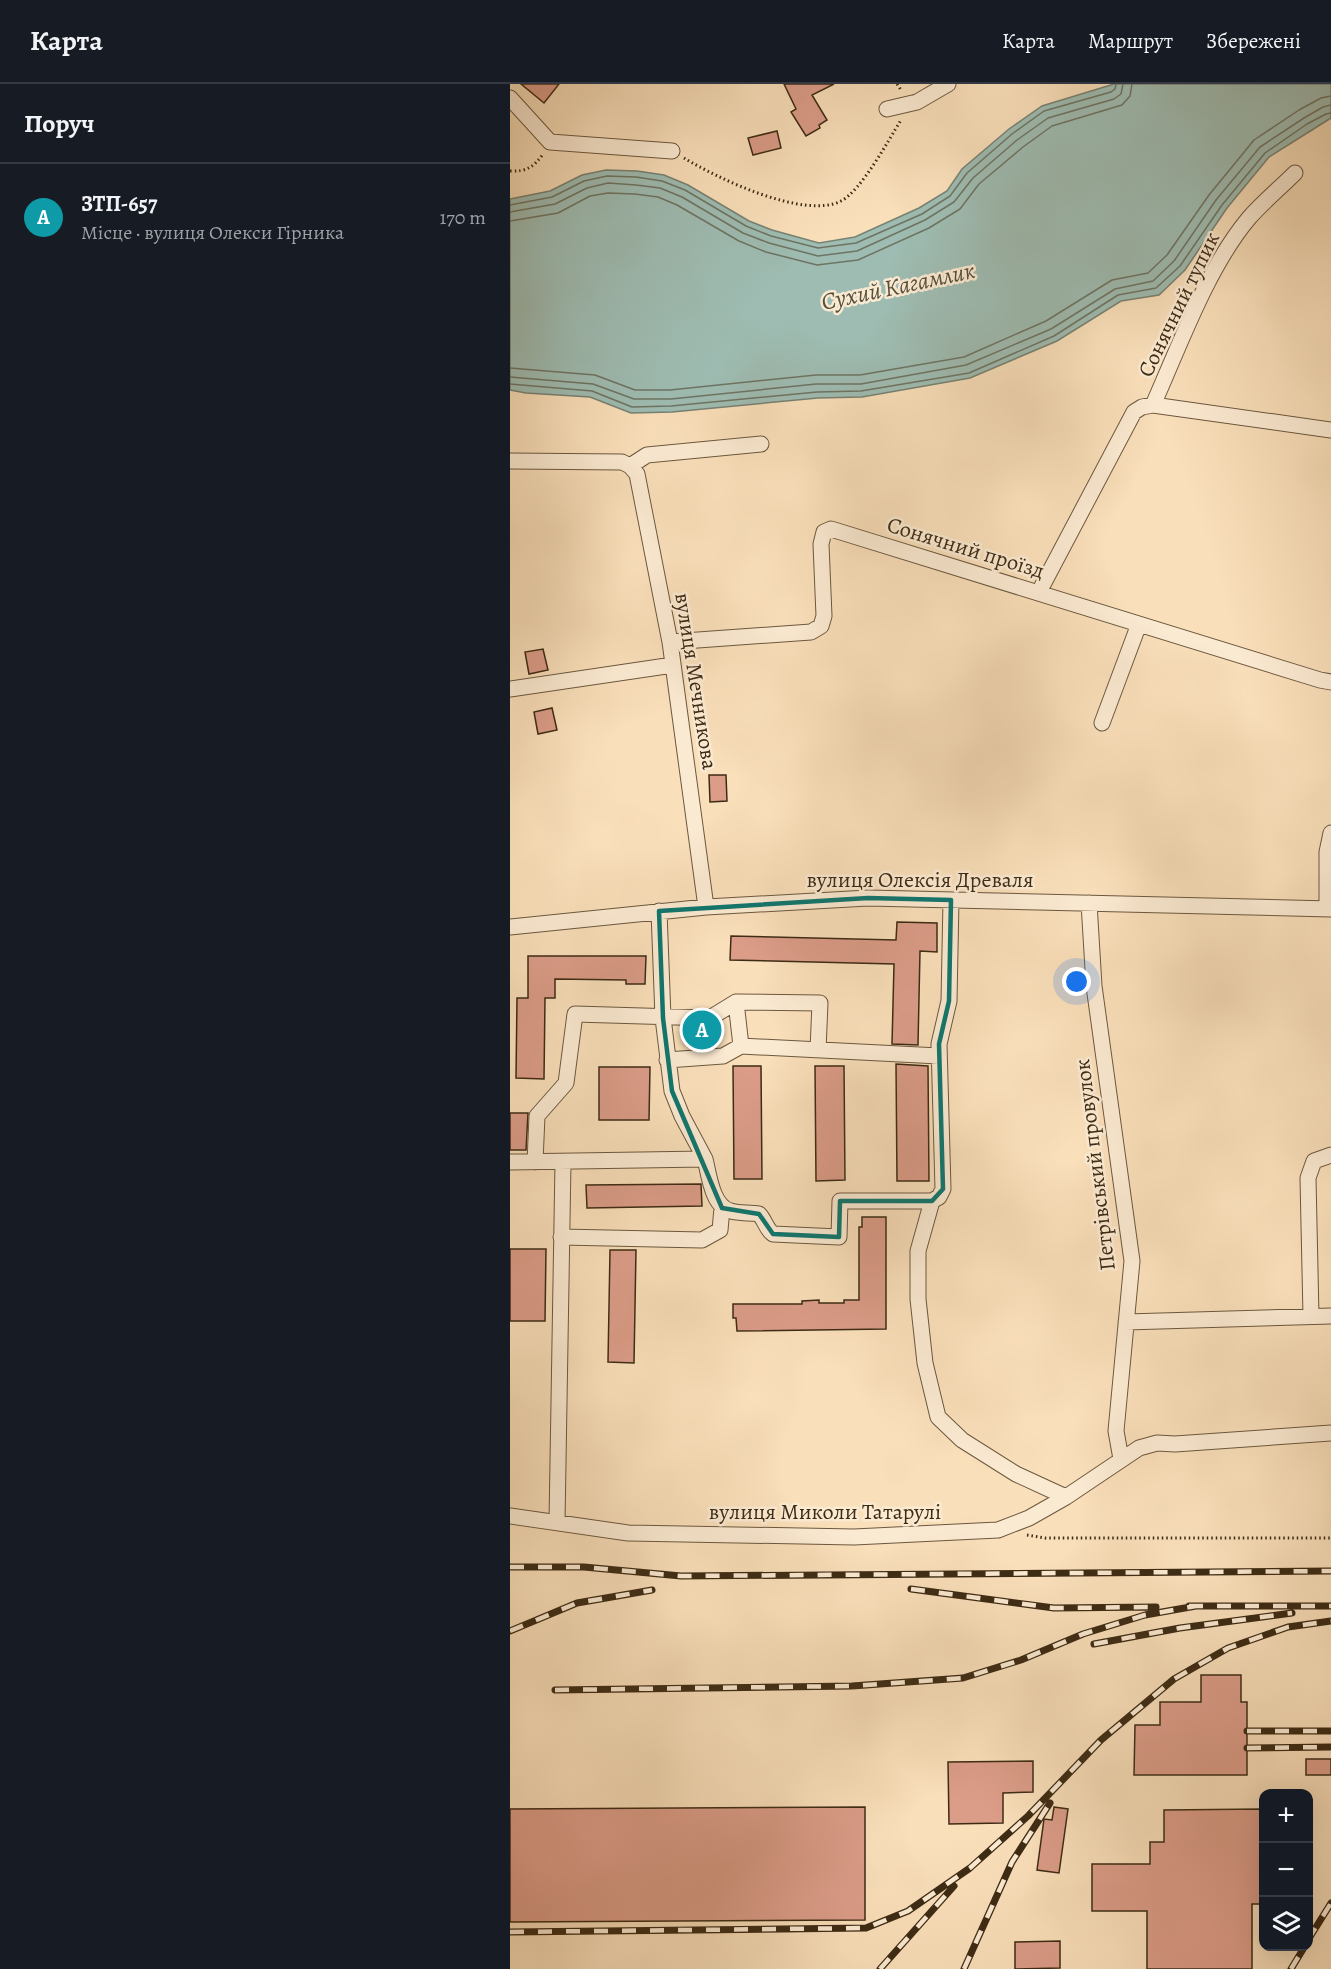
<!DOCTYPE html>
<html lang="uk">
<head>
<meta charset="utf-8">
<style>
  body { margin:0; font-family:Alegreya,serif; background:#242831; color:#f1f3f6 }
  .controls { position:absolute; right:18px; bottom:18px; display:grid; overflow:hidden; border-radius:12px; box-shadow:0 6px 24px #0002 }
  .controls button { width:54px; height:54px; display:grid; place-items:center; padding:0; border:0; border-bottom:2px solid #363941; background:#171b24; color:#f1f3f6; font:30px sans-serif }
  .you { position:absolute; left:567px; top:898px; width:21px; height:21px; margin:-15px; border:4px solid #fff; border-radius:50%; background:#1a73e8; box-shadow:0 0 0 9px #1a73e833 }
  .badge { display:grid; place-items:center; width:39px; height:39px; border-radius:50%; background:#c59692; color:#fff; font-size:20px; font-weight:700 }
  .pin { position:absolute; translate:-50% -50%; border:3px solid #fff; box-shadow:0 2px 6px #0006 }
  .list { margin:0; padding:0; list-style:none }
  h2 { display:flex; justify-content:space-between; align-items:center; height:78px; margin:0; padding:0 24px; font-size:26px }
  h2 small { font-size:20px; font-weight:400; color:#9ea1a6 }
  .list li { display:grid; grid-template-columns:39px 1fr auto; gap:18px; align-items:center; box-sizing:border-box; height:108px; padding:0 24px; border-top:2px solid #363941 }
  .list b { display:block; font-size:22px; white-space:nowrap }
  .list p { margin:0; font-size:20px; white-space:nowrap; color:#9ea1a6 }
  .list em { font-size:20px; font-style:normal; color:#9ea1a6 }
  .icon { flex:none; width:33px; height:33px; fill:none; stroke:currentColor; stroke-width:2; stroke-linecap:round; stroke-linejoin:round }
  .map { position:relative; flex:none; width:821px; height:1885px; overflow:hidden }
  header { display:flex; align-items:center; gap:36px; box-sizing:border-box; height:84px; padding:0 30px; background:#171b24; border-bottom:2px solid #363941 }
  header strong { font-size:28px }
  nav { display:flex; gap:33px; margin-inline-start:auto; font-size:21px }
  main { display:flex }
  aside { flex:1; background:#171b24 }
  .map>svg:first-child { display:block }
  .water { fill:#9ebcb2; stroke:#778273; stroke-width:1.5 }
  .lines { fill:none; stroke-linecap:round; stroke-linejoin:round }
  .shore { stroke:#6e7463; stroke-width:1.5 }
  .building { fill:#db9c88; stroke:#3d2b14; stroke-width:1.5 }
  .minor-casing { stroke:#6c583e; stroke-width:17 }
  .path { stroke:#3d2b14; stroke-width:3; stroke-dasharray:1.5 3; stroke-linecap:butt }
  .minor { stroke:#fbead2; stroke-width:15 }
  .rail-casing { stroke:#3d2b14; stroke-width:7 }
  .rail { stroke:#fbead2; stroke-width:4.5; stroke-dasharray:14; stroke-linecap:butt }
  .marked { fill:none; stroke:#0f766e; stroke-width:4.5; stroke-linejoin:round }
  .labels { text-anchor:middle; stroke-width:5; stroke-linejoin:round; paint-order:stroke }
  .street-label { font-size:22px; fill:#3d2b14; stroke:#fbead2 }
  .water-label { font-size:24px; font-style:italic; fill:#554f3c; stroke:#fbead2 }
</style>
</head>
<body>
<header>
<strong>Карта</strong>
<nav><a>Карта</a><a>Маршрут</a><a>Збережені</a></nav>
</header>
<main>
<aside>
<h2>Поруч<small></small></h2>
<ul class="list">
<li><span class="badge" style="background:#0f9aa8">A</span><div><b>ЗТП-657</b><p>Місце · вулиця Олекси Гірника</p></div><em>170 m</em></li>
</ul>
</aside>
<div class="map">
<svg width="821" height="1885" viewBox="0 0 821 1885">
  <rect width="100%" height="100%" fill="#f9dfba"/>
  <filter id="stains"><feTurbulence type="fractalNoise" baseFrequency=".00333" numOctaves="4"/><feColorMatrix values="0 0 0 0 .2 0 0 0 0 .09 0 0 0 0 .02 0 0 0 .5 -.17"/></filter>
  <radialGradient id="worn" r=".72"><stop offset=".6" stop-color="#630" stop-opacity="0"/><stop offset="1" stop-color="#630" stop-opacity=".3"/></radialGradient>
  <path class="water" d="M604 0H821V34L759 73 717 124 675 186 649 211 611 217 547 257 460 294 352 313 308 314 162 328 121 329 80 313 16 309 0 306V115L40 107 72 91 96 86 127 87 154 91 178 101 239 137 262 146 309 159 345 153 409 124 437 107 452 85 499 45 532 22Z"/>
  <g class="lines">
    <path class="shore" d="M0 121 42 113 74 97 97 92 126 93 152 97 175 106 236 142 261 152 308 164 346 159 412 130 440 112 457 89 502 50 534 27 601 8 605 5 606 0
      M0 128 45 120 77 104 98 99 126 101 150 104 172 113 233 149 259 159 308 172 347 167 415 136 444 118 463 94 507 56 538 34 604 15 611 10 613 0
      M0 137 48 129 80 112 98 109 125 110 148 113 167 121 229 157 256 168 307 181 348 176 419 144 450 125 469 100 513 63 542 42 612 21 620 12 622 0
      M0 284 85 291 125 306H160L306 291H350L454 273 536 237 602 196 638 189 657 171 699 111 744 56 789 26 811 14 821 12
      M0 293 83 300 124 315H161L306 300H351L456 281 541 245 605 205 643 197 664 177 706 116 750 63 794 34 813 23 821 21
      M0 300 82 307 122 323 161 322 307 308 351 307 459 289 544 252 608 211 646 204 670 182 712 121 755 69 797 40 816 30 821 29"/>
  </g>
  <path class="building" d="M11 0H49L34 19Z
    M274 0H324L302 11 317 36 309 41 310 44 296 52 281 28 286 25Z
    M267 47 271 64 243 71 238 54Z
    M33 565 38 586 19 590 15 568Z
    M42 624 47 646 28 650 24 628Z
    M199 691H216L217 717 200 718Z
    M387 838 427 839V868L410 867 408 961 382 960 384 880 220 876 221 852 386 856Z
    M18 872H136L135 900H116V896L45 895V914H35L34 995 6 994 7 914H18Z
    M181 943H204V955L180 954Z
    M386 980 418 982 419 1097H387Z
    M223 982H251L252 1095H224Z
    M305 982H334L335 1096 306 1097Z
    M89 983H140L139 1036H89Z
    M0 1029H18L16 1066H0Z
    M191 1100 192 1122 77 1124 76 1101Z
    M352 1133H376V1245L227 1247 226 1234H223V1220H292V1217L309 1216V1219H334V1216H349V1143H352Z
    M0 1165H36L35 1237H0Z
    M100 1166H126L124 1279 98 1278Z
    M691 1591H731V1618H737V1691H624L625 1641H650V1618H691Z
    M796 1675H821V1691H796Z
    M523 1677V1708L493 1709V1739L439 1740 438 1678Z
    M355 1723V1836L0 1838V1725Z
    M544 1723 558 1725 549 1789 527 1786 534 1735 542 1736Z
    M753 1725V1820H742V1885H637V1827H582V1780H640V1758H654V1726Z
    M550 1857V1884L505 1885V1858Z"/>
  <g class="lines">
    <g class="minor-casing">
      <path id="minor" d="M0 14 40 58 162 67
        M377 25 407 18 438 0
        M643 321C670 261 697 184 739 134 753 118 770 104 785 89
        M0 377 112 378 120 382 127 390 160 558 196 823
        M120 382 137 371 251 360
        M529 508 624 328 632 323 643 321 821 346
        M160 558 301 548 311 542 314 532 311 460 314 448 321 445 810 596 821 598
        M0 605 163 581
        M592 639 629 540
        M579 819 584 902 622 1177 606 1347 611 1375
        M817 824V768L821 749
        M0 843 196 823 358 814 821 825
        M226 918 231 962
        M157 976 213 972 231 962 429 972
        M195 1075C199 1090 202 1123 221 1127 230 1130 240 1128 249 1130 255 1136 256 1145 263 1150L329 1153 330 1117H422L429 1113 433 1105 429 960 439 917 441 816
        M0 1078 195 1075 172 1032 162 1007 153 934 149 827
        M25 1078 27 1032 56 999 65 930 200 934 226 918 310 919 308 966
        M422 1117 408 1167V1215L415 1279 428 1333 452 1356 506 1390 556 1413
        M51 1153 192 1156 210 1146 212 1124
        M801 1232 798 1094 804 1077 821 1071
        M616 1238 821 1232
        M0 1432 118 1449 344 1453 488 1446 519 1434 556 1413 629 1364 647 1359 665 1360 821 1349
        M47 1438 53 1078"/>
    </g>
    <path class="path" d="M387 0 391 6
      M174 74C207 94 294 136 331 117 351 107 378 57 391 36
      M0 87C16 88 24 83 33 70
      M517 1451 535 1454H821"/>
    <use href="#minor" class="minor"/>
    <g class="rail-casing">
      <path id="rail" d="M0 1483H74L171 1492 821 1487
        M401 1505 544 1524 646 1523
        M679 1522H821
        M0 1547 67 1519 142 1506
        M584 1560 670 1544 782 1529
        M45 1606 342 1602 453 1594 511 1576 573 1550 635 1531 686 1522
        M737 1647H821
        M737 1664 821 1663
        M0 1848 356 1844 398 1827 460 1784 518 1732 591 1656 664 1595 718 1564 778 1543 821 1537
        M798 1856 821 1819
        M370 1885 444 1802
        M454 1885 502 1778 540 1719
        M781 1885 795 1862"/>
    </g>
    <use href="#rail" class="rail"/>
  </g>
  <path class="marked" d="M358 814 441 816 439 917 429 960 433 1105 422 1117H330L329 1153 263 1150 249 1130 212 1124 162 1007 153 934 149 827Z"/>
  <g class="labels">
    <g class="street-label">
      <text transform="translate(668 220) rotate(-64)" y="8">Сонячний тупик</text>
      <text transform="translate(456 463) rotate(17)" y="8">Сонячний проїзд</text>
      <text transform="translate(187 597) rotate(81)" y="8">вулиця Мечникова</text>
      <text x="410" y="803">вулиця Олексія Древаля</text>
      <text transform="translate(584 1081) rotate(-97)" y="8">Петрівський провулок</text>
      <text x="315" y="1435">вулиця Миколи Татарулі</text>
    </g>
    <g class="water-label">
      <text transform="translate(388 202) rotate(-12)" y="8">Сухий Кагамлик</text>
    </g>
  </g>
  <rect width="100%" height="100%" filter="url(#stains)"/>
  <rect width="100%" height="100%" fill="url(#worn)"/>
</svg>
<div class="controls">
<button>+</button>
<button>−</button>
<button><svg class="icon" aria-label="layers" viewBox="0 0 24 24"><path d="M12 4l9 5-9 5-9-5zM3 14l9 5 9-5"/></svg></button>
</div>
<div class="you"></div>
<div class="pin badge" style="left:192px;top:946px;background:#0f9aa8">A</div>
</div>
</main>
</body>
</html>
